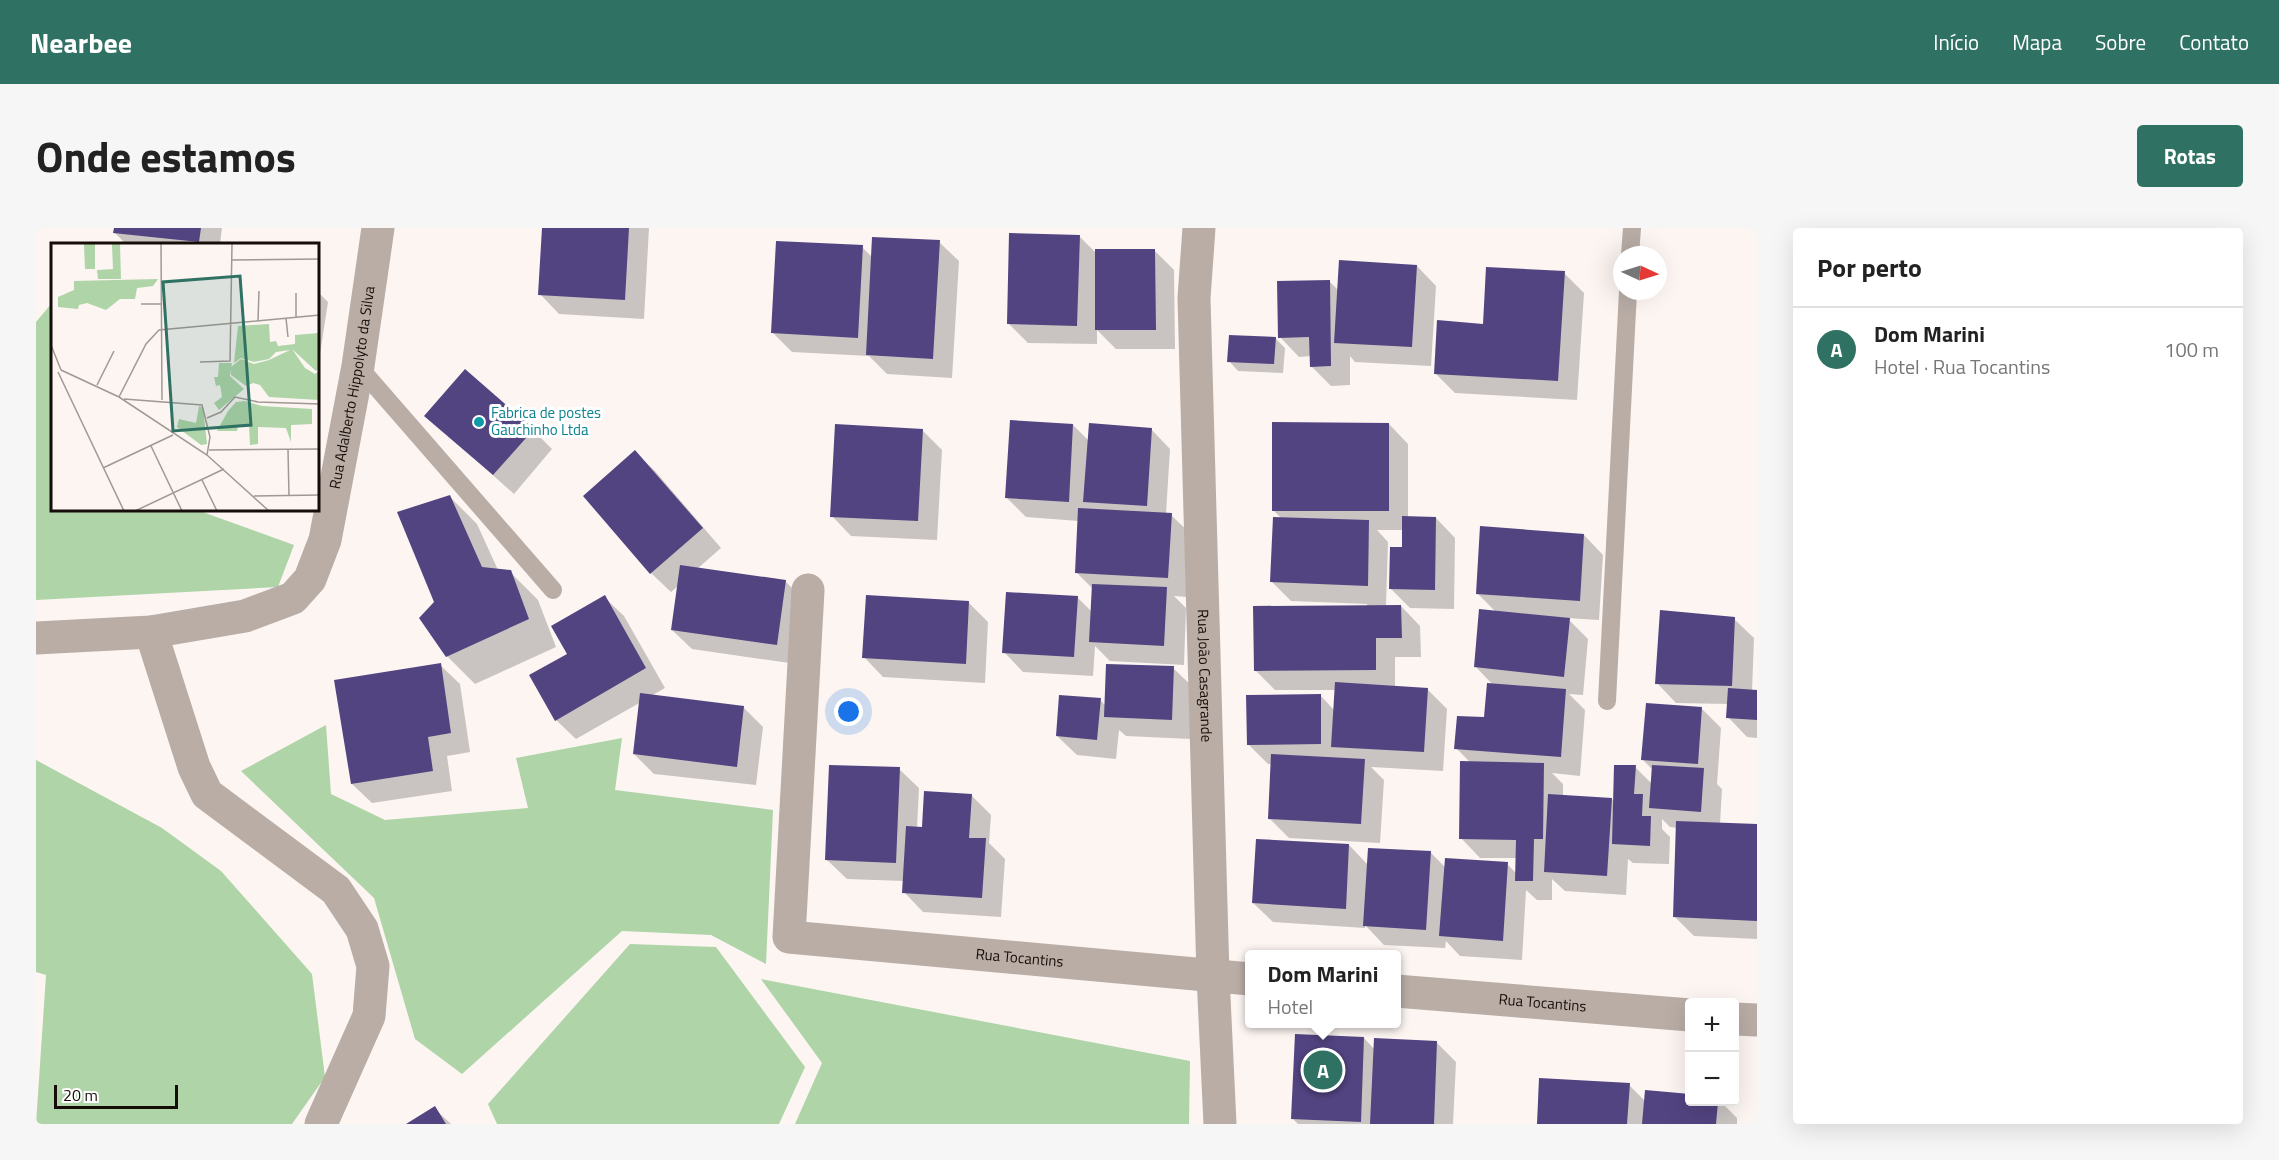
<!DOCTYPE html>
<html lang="pt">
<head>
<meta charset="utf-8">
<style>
  body { margin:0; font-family:"Titillium Web",sans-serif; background:#f6f6f6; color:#222 }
  .controls { position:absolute; right:18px; bottom:18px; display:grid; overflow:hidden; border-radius:6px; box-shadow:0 6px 24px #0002 }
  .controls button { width:54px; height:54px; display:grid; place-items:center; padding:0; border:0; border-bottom:2px solid #e0e0e0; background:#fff; color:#222; font:30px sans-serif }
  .compass { position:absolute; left:1577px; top:18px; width:54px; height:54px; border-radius:50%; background:#fff; box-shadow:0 6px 24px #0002; rotate:94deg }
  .scale { position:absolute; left:18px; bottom:15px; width:124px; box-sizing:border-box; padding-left:6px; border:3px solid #160c08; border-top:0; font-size:16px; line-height:21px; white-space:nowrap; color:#160c08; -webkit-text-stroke:4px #fff; paint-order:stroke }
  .you { position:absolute; left:813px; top:484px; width:21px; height:21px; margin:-15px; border:4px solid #fff; border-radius:50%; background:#1a73e8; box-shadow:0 0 0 9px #1a73e833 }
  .badge { display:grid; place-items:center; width:39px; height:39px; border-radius:50%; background:#2f7263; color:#fff; font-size:20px; font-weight:700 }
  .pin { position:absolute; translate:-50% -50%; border:3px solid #fff; box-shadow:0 2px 6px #0006 }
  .popup { position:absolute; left:1209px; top:722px; width:156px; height:78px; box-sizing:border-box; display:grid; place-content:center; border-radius:6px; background:#fff; filter:drop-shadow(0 2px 4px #0005); font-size:20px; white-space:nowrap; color:#767676 }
  .popup b { font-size:22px; color:#222 }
  .popup::after { content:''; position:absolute; left:50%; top:100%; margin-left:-12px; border:12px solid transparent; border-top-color:#fff }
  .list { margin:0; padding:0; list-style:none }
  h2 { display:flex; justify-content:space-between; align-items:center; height:78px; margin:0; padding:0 24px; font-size:26px }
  h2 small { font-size:20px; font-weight:400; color:#767676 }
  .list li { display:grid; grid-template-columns:39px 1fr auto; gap:18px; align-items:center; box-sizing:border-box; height:84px; padding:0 24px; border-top:2px solid #e0e0e0 }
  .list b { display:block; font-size:22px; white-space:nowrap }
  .list p { margin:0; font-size:20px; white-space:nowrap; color:#767676 }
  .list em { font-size:20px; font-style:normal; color:#767676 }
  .map { position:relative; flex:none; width:1721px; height:896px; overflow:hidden; border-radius:6px }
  header { display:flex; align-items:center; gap:36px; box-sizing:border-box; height:84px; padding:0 30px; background:#2f7263; color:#fff }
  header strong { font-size:28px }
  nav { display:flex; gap:33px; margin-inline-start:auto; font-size:21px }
  .intro { display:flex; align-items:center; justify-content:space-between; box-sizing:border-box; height:144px; padding:0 36px }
  h1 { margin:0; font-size:42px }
  .button { padding:15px 27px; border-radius:6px; background:#2f7263; color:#fff; font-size:21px; font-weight:700 }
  main { display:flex; gap:36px; padding:0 36px }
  aside { flex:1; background:#fff; border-radius:6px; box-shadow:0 6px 24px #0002 }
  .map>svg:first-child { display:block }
  .green { fill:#aed4a7 }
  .shadow { fill:#0003 }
  .building { fill:#524481 }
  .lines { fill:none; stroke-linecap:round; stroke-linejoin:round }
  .lane { stroke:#b9ada6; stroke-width:18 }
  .street { stroke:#b9ada6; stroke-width:33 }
  .culture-dot { fill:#0f9aa8; stroke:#fff; stroke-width:2 }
  .labels { text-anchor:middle; stroke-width:6; stroke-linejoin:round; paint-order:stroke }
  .street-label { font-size:15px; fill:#160c08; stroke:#fff }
  .culture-label { font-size:15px; fill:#0d838f; stroke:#fff; text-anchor:start }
  .inset-road { fill:none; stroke:#a09894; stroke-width:1.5 }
  .view { fill:#2f7263; fill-opacity:0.15; stroke:#2f7263; stroke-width:3 }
  .inset-edge { fill:none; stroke:#160c08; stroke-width:3 }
</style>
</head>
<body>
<header>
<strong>Nearbee</strong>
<nav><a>Início</a><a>Mapa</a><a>Sobre</a><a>Contato</a></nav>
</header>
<div class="intro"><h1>Onde estamos</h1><a class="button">Rotas</a></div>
<main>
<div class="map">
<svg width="1721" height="896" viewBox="0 0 1721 896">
  <rect width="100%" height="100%" fill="#fcf5f2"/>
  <path class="green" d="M16 75V282H161L258 317 242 359 0 372V94Z
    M290 497 295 566 349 592 492 580 480 530 586 510 579 562 737 582 730 736 675 707 586 703 426 846 379 811 338 670 205 543Z
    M0 532 126 600 185 643 276 746 289 849 256 896H0L10 747 0 744Z
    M594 716 680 719 769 839 743 896H461L452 876Z
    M725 751 1154 833 1153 896H759L786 835Z"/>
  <path class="shadow" d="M79 0H186L184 16H90L79 5Z
    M507 0H613L608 91 523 86 504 66Z
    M1044 9 1060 25 1118 22 1138 42 1139 121H1080L1061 102V116L992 115 972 95Z
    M903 14 923 33 916 150 851 146 833 128 756 124 736 104 826 19 836 29Z
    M1381 38 1400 58 1395 138 1319 134 1314 128V157L1295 158 1275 138V128L1263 129 1244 109 1293 53 1303 63Z
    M1528 45 1548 65 1541 172 1419 165 1399 145 1448 97Z
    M282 64 292 74 282 139Z
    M1239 110 1249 120 1247 145 1202 143 1193 133Z
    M391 188 497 202 516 221 478 266Z
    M1353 196 1372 216V290H1400L1419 310 1418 381 1374 380 1355 361 1367 320V302H1341L1352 314 1350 378H1365L1384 398 1385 429H1359V459L1391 461 1411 481 1407 543 1335 539 1348 552 1344 615 1253 610 1233 590 1236 536H1232L1212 516 1284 467 1298 482 1300 462H1239L1219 442 1331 379V376L1255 373 1236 354 1246 291 1237 282Z
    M1037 197 1053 213 1115 201 1134 221 1130 286 1135 287 1155 306 1151 369 1138 368 1150 380 1148 437 1074 433 1059 418 1057 448 987 444 968 424 1041 369 1056 384 1057 361 1040 344 1043 293 990 289 970 269Z
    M886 202 906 222 901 312 815 308 796 288Z
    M599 224 619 243 685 320 661 341 749 353 769 373 760 436 656 421 636 402 643 357 635 364 615 345Z
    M413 268 441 296 462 342 474 344 502 372 520 419 439 456 411 428 400 375Z
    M1548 307 1567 327 1563 392 1531 390 1552 411 1547 467 1533 466 1549 482 1544 548 1516 545 1527 556V568L1575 571 1579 574 1599 539 1616 556 1617 542 1607 532 1665 480 1685 500 1681 556 1686 561 1684 596 1721 598V711L1658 708 1639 689 1642 600 1634 599 1626 591V601L1634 609 1633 636 1597 635 1592 631 1590 667 1529 663 1516 651V672H1501L1490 662 1486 732 1424 728 1410 713 1409 720 1348 717 1329 697V700L1237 694 1217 675 1313 617 1332 637 1395 625 1410 640 1471 636 1481 646V630H1444L1425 610 1435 535 1420 520 1450 491 1457 457 1440 439 1460 384 1441 365Z
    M568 369 588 388 629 460 615 468 707 479 727 499 720 557 618 546 598 526 605 474 540 511 520 492 533 426Z
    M933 375 952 394 949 455 847 449 828 429Z
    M1698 391 1718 410 1716 463 1721 464V510L1711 509 1692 489 1693 476 1640 475 1621 455Z
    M404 437 424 456 434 524 411 528 416 563 336 575 316 556Z
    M1137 440 1157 459 1155 511 1090 508 1083 502 1080 531 1041 527 1021 508 1064 472 1070 478Z
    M863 541 883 560 881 600 887 601 935 567 955 587 953 615 969 631 965 689 887 684 868 664V653L811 651 791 632Z
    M1328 810 1339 822 1400 814 1420 834 1417 896H1262L1257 891Z
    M1593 857 1609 873 1685 874 1701 890V896H1502Z
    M398 880 415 896H372Z"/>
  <path class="building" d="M78 0H165L163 14 77 5Z
    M506 0H593L589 72 502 67Z
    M973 5 1044 7 1041 98 971 96Z
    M836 9 904 12 897 131 830 127Z
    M740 13 827 17 822 110 735 105Z
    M1059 21H1119L1120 102H1059Z
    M1303 32 1381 37 1376 119 1298 115Z
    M1450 39 1529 43 1522 153 1398 146 1401 92 1447 96Z
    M1294 52 1295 138 1274 139 1273 109 1242 110 1241 53Z
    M1193 107 1240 109 1238 136 1191 134Z
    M429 141 498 201 457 247 388 188Z
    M974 192 1037 196 1033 274 969 270Z
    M1236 194 1353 195V283H1236Z
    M1053 195 1116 200 1111 278 1047 274Z
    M799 196 887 201 882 293 794 289Z
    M599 222 667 300 614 346 547 268Z
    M414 267 446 339 475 342 493 391 410 429 383 390 398 374 361 284Z
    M1042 280 1136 285 1132 350 1039 345Z
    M1366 288 1400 289 1399 362 1353 361 1354 319H1366Z
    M1237 289 1333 292 1332 358 1234 354Z
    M1444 298 1548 306 1544 373 1440 366Z
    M644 337 750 352 741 417 635 402Z
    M1056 356 1131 359 1128 418 1053 414Z
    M970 364 1042 368 1038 429 966 425Z
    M569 367 610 440 519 493 493 447 531 426 515 398Z
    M830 367 933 373 930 436 826 430Z
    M1365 377 1366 410H1340V442L1218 443 1217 378Z
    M1443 381 1534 390 1528 449 1438 439Z
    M1624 382 1699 389 1696 458 1619 456Z
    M405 435 415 505 392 509 397 543 315 556 298 452Z
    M1070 436 1138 438 1136 492 1068 489Z
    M1299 454 1392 460 1388 524 1295 519Z
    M1451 455 1530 461 1525 529 1418 521 1421 488 1448 489Z
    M1692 460 1721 462V492L1690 490Z
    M604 465 708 478 701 539 597 526Z
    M1285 466V516L1211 517 1210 467Z
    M1023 467 1065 470 1061 512 1020 508Z
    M1610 475 1666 479 1662 536 1605 532Z
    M1235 526 1329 531 1325 596 1232 591Z
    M1424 533 1508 535 1507 611H1498L1497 653H1479L1480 612 1423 611Z
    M793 537 864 539 860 635 789 632Z
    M1578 537H1600L1598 566H1607L1606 588H1615L1614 618 1576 616Z
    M1616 537 1668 540 1665 584 1613 580Z
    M888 563 936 566 933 610H950L946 670 866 665 870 598 886 599Z
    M1512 566 1576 570 1571 648 1508 644Z
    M1640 593 1721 596V693L1637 689Z
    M1220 611 1313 616 1310 681 1216 675Z
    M1332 620 1395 623 1390 702 1327 698Z
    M1409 630 1472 634 1467 713 1403 708Z
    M1259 806 1328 809 1325 894 1255 891Z
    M1338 810 1401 813 1398 896H1334Z
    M1503 850 1594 855 1591 896H1501Z
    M1609 862 1654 866V874H1682L1680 896H1606Z
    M399 878 410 896H370Z"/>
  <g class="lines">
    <path class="lane" d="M1594 27 1596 0
      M322 138 517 362
      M1571 473 1592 63"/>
    <g class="street">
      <path id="s1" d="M1163 0 1158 70 1177 748 1184 896"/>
      <path id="s2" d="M772 362 753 709 1214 751"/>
      <path d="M115 404 158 539 171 566 300 662 326 701 337 738 333 788 285 896"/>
      <path id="s3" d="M0 410 115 404 209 388 257 370 274 351 289 312 322 138 342 0"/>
      <path id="s4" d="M1360 763 1654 787"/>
      <path d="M1698 791 1721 792"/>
    </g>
  </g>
  <circle class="culture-dot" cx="443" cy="194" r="6"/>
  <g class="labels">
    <g class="street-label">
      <text dy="5" stroke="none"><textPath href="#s3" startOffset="484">Rua Adalberto Hippolyto da Silva</textPath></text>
      <text dy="5" stroke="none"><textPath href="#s1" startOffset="448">Rua João Casagrande</textPath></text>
      <text dy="5" stroke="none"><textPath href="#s2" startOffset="579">Rua Tocantins</textPath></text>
      <text dy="5" stroke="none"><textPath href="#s4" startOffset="147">Rua Tocantins</textPath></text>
    </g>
    <g class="culture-label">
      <text x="455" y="190">Fabrica de postes<tspan x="455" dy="17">Gauchinho Ltda</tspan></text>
    </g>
  </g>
  <g transform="translate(15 15)">
    <rect width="268" height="268" fill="#fcf5f2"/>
    <path d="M33 1H44V26H34ZM61 1H69L70 36H47L46 27 62 26ZM107 36 102 43 86 45 84 56H69L55 67 36 60 28 62 27 66 7 64V54L23 47V38ZM218 81 219 99 225 98 227 103 244 101V92L268 90V126L265 128 241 106 254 125 264 131 268 128V157L218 154 209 142 202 140 195 143 180 132V124L190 116 203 121 218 117 239 107 225 109 218 116 203 119 190 115 183 120 187 83ZM168 120H181L179 133 193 146 168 167 163 160 171 154 169 142 165 143 163 134H167ZM194 158 211 163 261 166V181L240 182V199L235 185 207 184V201L199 202 198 182H187L186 188H166L177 168 185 159ZM148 163 152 165 156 201 150 202 126 184 128 176 145 180Z" fill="#aed4a7"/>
    <path class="inset-road" d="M110 1 111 157M180 17 269 16M90 61H110M245 74V50M235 75 237 94M207 78 208 48M0 102 10 127M149 119 179 118 181 1M10 127 68 154 156 212 218 268M7 129 73 268M46 142 63 108M68 154 95 101 108 87 269 72M73 156 151 162 159 194 156 212M156 175 170 169 184 154 207 159 269 161M100 203 131 268M158 207 269 206M237 207 238 253M52 225 122 192M151 237 166 268M203 253 269 252M84 268 173 226"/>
    <path class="view" d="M189 33 200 182 122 188 112 39Z"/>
    <rect width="268" height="268" class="inset-edge"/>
  </g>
</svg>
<div class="controls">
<button>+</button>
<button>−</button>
</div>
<svg class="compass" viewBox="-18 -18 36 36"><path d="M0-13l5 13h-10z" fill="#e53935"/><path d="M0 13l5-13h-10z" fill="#767676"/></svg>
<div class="scale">20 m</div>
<div class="you"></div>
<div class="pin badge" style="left:1287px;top:842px">A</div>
<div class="popup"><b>Dom Marini</b>Hotel</div>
</div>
<aside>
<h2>Por perto<small></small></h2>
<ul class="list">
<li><span class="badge">A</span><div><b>Dom Marini</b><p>Hotel · Rua Tocantins</p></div><em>100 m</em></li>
</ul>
</aside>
</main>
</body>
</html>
